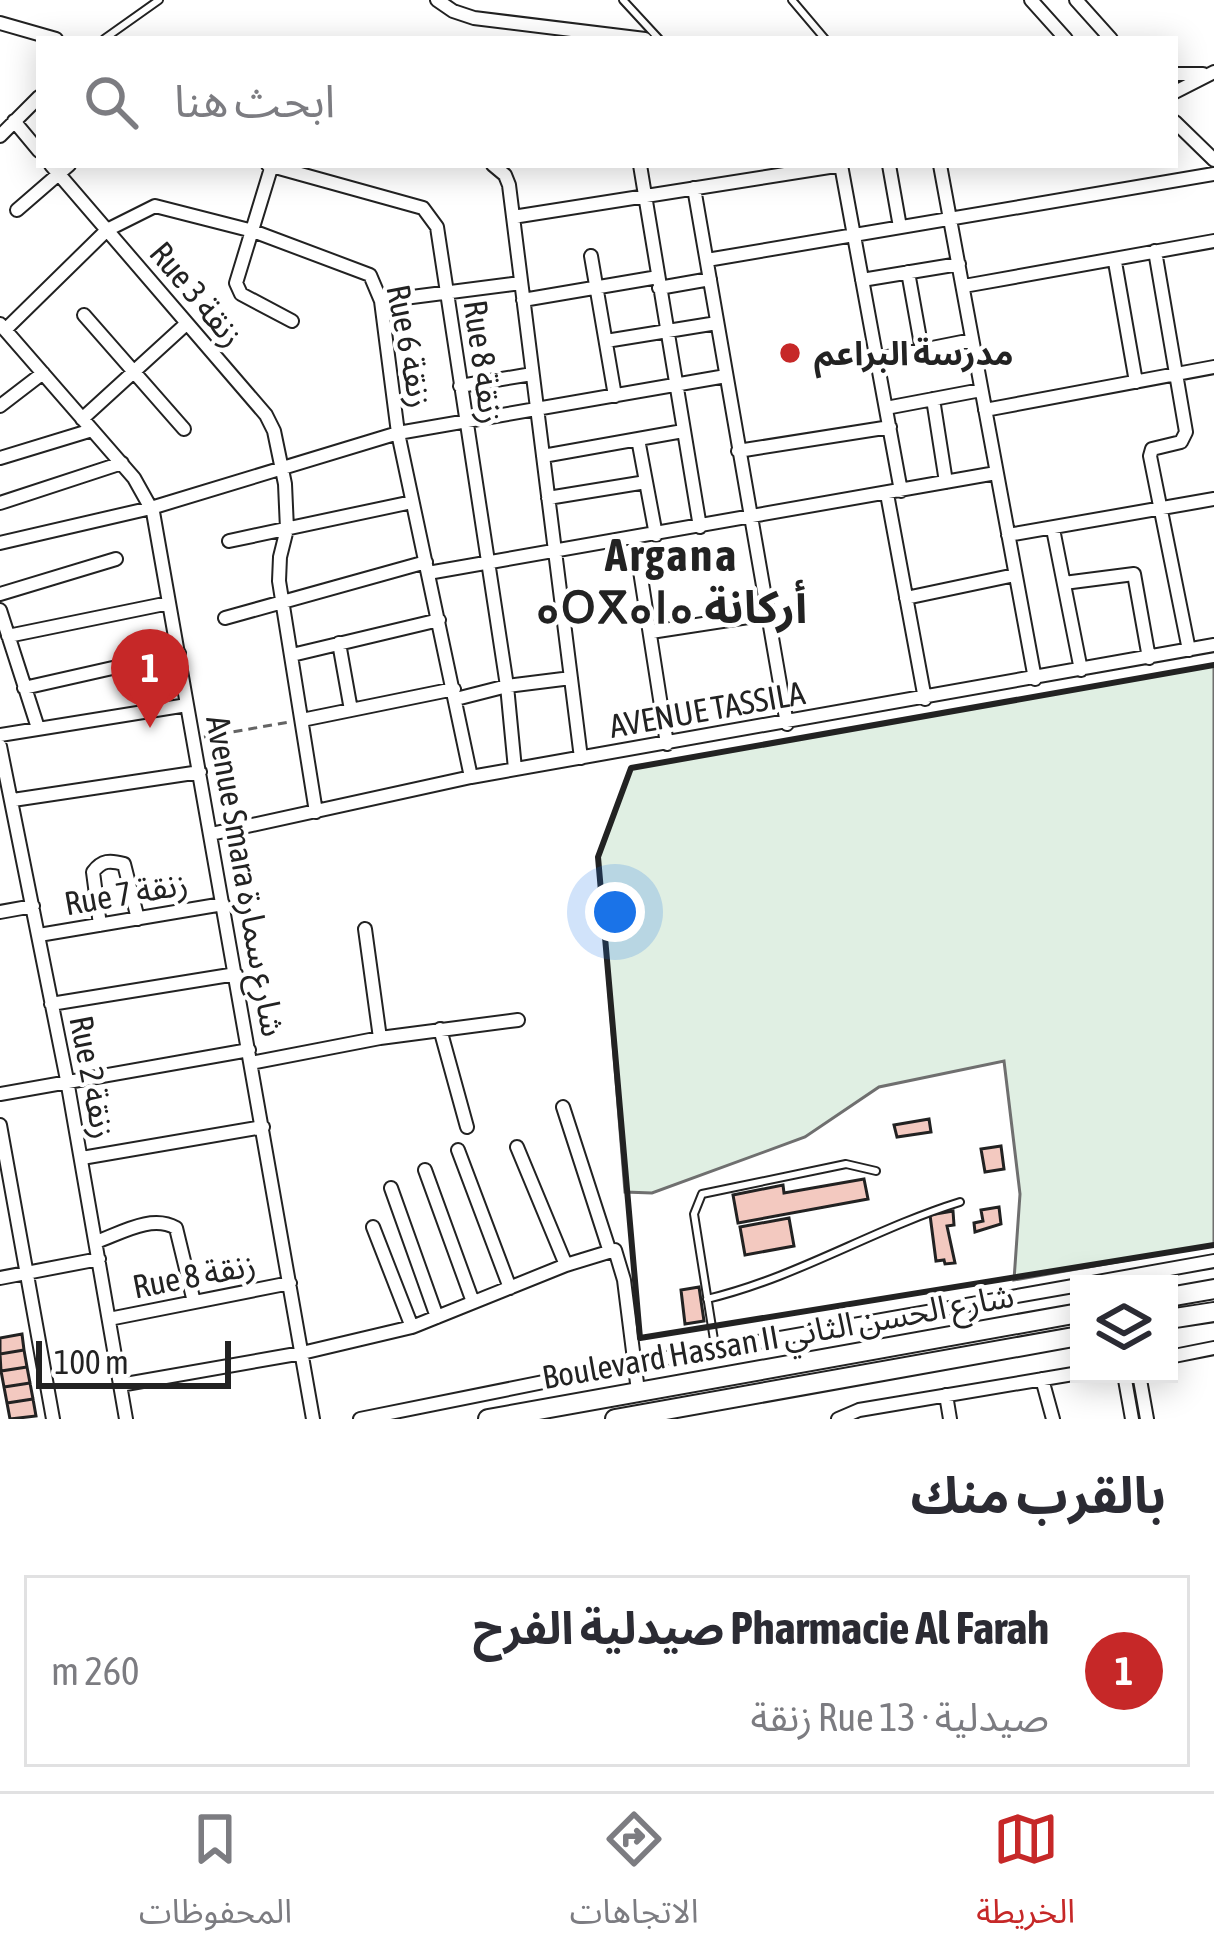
<!DOCTYPE html>
<html lang="ar">
<head>
<meta charset="utf-8">
<style>
  body { margin:0; font-family:"Asap Condensed","Noto Sans Arabic","Noto Sans Tifinagh",sans-serif; background:#f7f7f7; color:#2b2b33; direction:rtl }
  .controls { position:absolute; right:36px; bottom:36px; display:grid; overflow:hidden; border-radius:0px; box-shadow:0 6px 30px #0003 }
  .controls button { width:108px; height:108px; display:grid; place-items:center; padding:0; border:0; border-bottom:3px solid #e1e1e2; background:#fff; color:#2b2b33; font:60px sans-serif }
  .scale { position:absolute; left:36px; bottom:30px; width:195px; box-sizing:border-box; padding-left:12px; border:6px solid #222; border-top:0; font-size:33px; line-height:42px; white-space:nowrap; color:#222; -webkit-text-stroke:9px #fff; paint-order:stroke }
  .you { position:absolute; left:615px; top:912px; width:42px; height:42px; margin:-30px; border:9px solid #fff; border-radius:50%; background:#1a73e8; box-shadow:0 0 0 18px #1a73e833 }
  .badge { display:grid; place-items:center; width:78px; height:78px; border-radius:50%; background:#c62828; color:#fff; font-size:39px; font-weight:700 }
  .pin { position:absolute; translate:-50% -99px; filter:drop-shadow(0 3px 6px #0008) }
  .pin::after { content:''; position:absolute; top:63px; width:42px; height:36px; background:inherit; clip-path:polygon(0 0,100% 0,50% 100%) }
  .list { margin:0; padding:0; list-style:none }
  h2 { display:flex; justify-content:space-between; align-items:center; height:156px; margin:0; padding:0 48px; font-size:51px }
  h2 small { font-size:39px; font-weight:400; color:#7c7c81 }
  .list li { display:grid; grid-template-columns:78px 1fr auto; gap:36px; align-items:center; box-sizing:border-box; height:192px; margin:0 24px 24px; padding:0 24px; border:3px solid #e1e1e2; border-radius:0px }
  .list b { display:block; font-size:45px; white-space:nowrap }
  .list p { margin:0; font-size:39px; white-space:nowrap; color:#7c7c81 }
  .list em { font-size:39px; font-style:normal; color:#7c7c81 }
  .icon { flex:none; width:66px; height:66px; fill:none; stroke:currentColor; stroke-width:2; stroke-linecap:round; stroke-linejoin:round }
  .map { position:relative; flex:none; width:1214px; height:1419px; overflow:hidden; direction:ltr }
  .search { position:absolute; background:#fff; box-shadow:0 6px 30px #0003; left:36px; right:36px; top:36px; height:132px; display:flex; align-items:center; gap:30px; box-sizing:border-box; padding:0 42px; border-radius:0px; color:#7c7c81; font-size:45px }
  .sheet { height:372px; background:#fff }
  nav { display:flex; justify-content:space-around; align-items:center; box-sizing:border-box; height:168px; border-top:3px solid #e1e1e2; background:#fff; font-size:33px; color:#7c7c81 }
  nav a { display:grid; justify-items:center; gap:6px }
  nav .on { color:#c62828 }
  .map>svg:first-child { display:block }
  .green { fill:#e0efe3; stroke:#6f6f6f; stroke-width:3 }
  .building { fill:#f3c9c0; stroke:#222; stroke-width:3 }
  .lines { fill:none; stroke-linecap:round; stroke-linejoin:round }
  .service-casing { stroke:#222; stroke-width:10 }
  .minor-casing { stroke:#222; stroke-width:16 }
  .primary-casing { stroke:#222; stroke-width:22 }
  .path { stroke:#646464; stroke-width:3; stroke-dasharray:9 6; stroke-linecap:butt }
  .service { stroke:#fff; stroke-width:6 }
  .minor { stroke:#fff; stroke-width:12 }
  .primary { stroke:#fff; stroke-width:18 }
  .wall { stroke:#222; stroke-width:6 }
  .poi-dot { fill:#c62828; stroke:#fff; stroke-width:4.5 }
  .labels { text-anchor:middle; stroke-width:9; stroke-linejoin:round; paint-order:stroke }
  .street-label { font-size:33px; fill:#222; stroke:#fff }
  .poi-label { font-size:33px; font-weight:bold; fill:#222; stroke:#fff; text-anchor:start }
  .district-label { font-size:45px; font-weight:bold; letter-spacing:3px; fill:#222; stroke:#fff }
</style>
</head>
<body>
<div class="map">
<svg width="1214" height="1419" viewBox="0 0 1214 1419">
  <rect width="100%" height="100%" fill="#fff"/>
  <path class="green" d="M1214 665V1245L1014 1280 1020 1194 1004 1061 879 1087 805 1137 652 1193 625 1192 598 857 631 768Z"/>
  <path class="building" d="M929 1119 931 1132 897 1137 894 1125Z
    M1001 1146 1004 1169 985 1172 981 1149Z
    M864 1179 868 1199 738 1223 733 1195 783 1185 784 1193Z
    M999 1207 1001 1224 975 1232 974 1223 983 1221 981 1210Z
    M953 1211 954 1225 947 1226 955 1263 945 1264 944 1260 936 1261 930 1215Z
    M789 1218 794 1246 745 1255 740 1227Z
    M699 1287 704 1321 685 1324 681 1290Z
    M22 1334 24 1350 0 1354V1338Z
    M24 1350 27 1367 1 1371 0 1354Z
    M27 1367 30 1383 4 1387 1 1371Z
    M30 1383 33 1399 7 1403 4 1387Z
    M33 1399 36 1416 10 1419 7 1403Z"/>
  <g class="lines">
    <g class="service-casing">
      <path id="service" d="M623 0 659 39
        M792 0 825 39
        M104 39 159 0
        M707 1299C796 1278 873 1229 960 1202
        M715 1346 694 1214 702 1194 846 1164 876 1171"/>
    </g>
    <g class="minor-casing">
      <path id="minor" d="M437 0 453 11 474 18 645 39
        M1031 0 1066 39
        M1076 0 1111 39
        M0 23 56 39
        M1175 74H1203
        M1175 92 1214 72
        M14 121 39 151
        M1175 122 1214 160
        M0 136 39 97
        M51 165 266 415 274 431 285 484 287 529 280 557 279 581 316 812
        M268 165 423 208 437 227 507 686 515 769
        M272 165 236 283 241 294 292 321
        M493 165 505 175 509 185 581 758
        M640 165 700 527
        M841 165 901 491
        M889 165 900 227
        M940 165 1035 679
        M694 188 787 724
        M17 210 69 165
        M513 217 842 165
        M1155 251 1186 432 1181 442 1152 449 1150 456 1189 650
        M591 256 615 396
        M707 260 1214 174
        M1115 262 1136 382
        M908 272 922 350
        M862 280 959 264
        M964 286 1214 241
        M659 288 710 279
        M523 300 658 277
        M381 301 521 283
        M84 315 184 429
        M0 324 134 478 153 512 313 1419
        M5 330 107 230 155 206 253 231 370 275 381 301 398 433 471 777
        M606 341 717 323
        M877 359 972 340
        M460 386 532 374
        M933 399 946 482
        M0 406 43 373
        M886 408 981 390
        M985 410 1214 367
        M82 419 185 325
        M638 439 656 535
        M738 451 890 427
        M543 456 683 431
        M0 458 92 430
        M887 494 925 699
        M548 498 646 482
        M0 503 122 463
        M1053 529 1081 670
        M1008 535 1214 499
        M635 539 667 744
        M229 541 412 502
        M0 543 151 508 398 433 726 376
        M428 573 996 473
        M1064 583 1134 574 1149 658
        M0 594 116 559
        M906 598 1015 575
        M0 610 38 728
        M225 618 426 562
        M651 632 768 614
        M8 636 169 603
        M339 643 351 710
        M292 655 439 620
        M24 688 179 653
        M456 699 507 686 571 678
        M302 720 454 689
        M0 735 187 705
        M0 746 67 1080 126 1419
        M13 800 200 772
        M211 834 471 777 1214 645
        M0 912 33 906
        M100 925 93 872C102 860 110 860 124 864L138 919
        M365 929 380 1038
        M39 935 223 904
        M51 1004 236 974
        M440 1029 467 1127
        M251 1063 380 1038 518 1020
        M0 1094 249 1050
        M563 1107 609 1249
        M0 1125 53 1419
        M517 1147 566 1265
        M458 1150 510 1288
        M82 1158 263 1127
        M425 1170 473 1302
        M391 1188 437 1317
        M373 1227 412 1327 566 1265 615 1250 624 1280 638 1391
        M96 1242C121 1233 152 1214 176 1228L194 1302
        M0 1278 99 1259
        M1086 1284 1214 1261
        M109 1319 290 1283
        M1169 1357 1214 1348
        M1124 1374 1132 1419
        M1139 1374 1147 1419
        M1042 1379 1053 1419
        M120 1385 302 1353 412 1327
        M946 1395 950 1419
        M360 1419 633 1364 1079 1285
        M838 1419 859 1410 1079 1373"/>
    </g>
    <g class="primary-casing">
      <path id="primary" d="M1169 1297 1214 1289
        M1169 1319 1214 1312
        M488 1419 1079 1313
        M615 1419 1079 1336"/>
    </g>
    <path class="path" d="M204 737 289 722"/>
    <use href="#service" class="service"/>
    <use href="#minor" class="minor"/>
    <use href="#primary" class="primary"/>
    <path class="wall" d="M1214 665 631 768 598 857 640 1338 1214 1245"/>
  </g>
  <circle class="poi-dot" cx="790" cy="353" r="12"/>
  <g class="labels">
    <g class="street-label">
      <text transform="translate(197 294) rotate(50)" y="12">Rue 3 زنقة</text>
      <text transform="translate(410 346) rotate(79)" y="12">Rue 6 زنقة</text>
      <text transform="translate(484 362) rotate(82)" y="12">Rue 8 زنقة</text>
      <text transform="translate(707 709) rotate(-10)" y="12">AVENUE TASSILA</text>
      <text transform="translate(246 876) rotate(80)" y="12">Avenue Smara شارع سمارة</text>
      <text transform="translate(126 893) rotate(-10)" y="12">Rue 7 زنقة</text>
      <text transform="translate(93 1077) rotate(79)" y="12">Rue 2 زنقة</text>
      <text transform="translate(194 1275) rotate(-11)" y="12">Rue 8 زنقة</text>
      <text transform="translate(778 1336) rotate(-10)" y="12">Boulevard Hassan II شارع الحسن الثاني</text>
    </g>
    <g class="poi-label">
      <text x="814" y="365">مدرسة البراعم</text>
    </g>
    <g class="district-label">
      <text x="672" y="571">Argana<tspan x="672" dy="52">ⴰⵔⴳⴰⵏⴰ أركانة</tspan></text>
    </g>
  </g>
</svg>
<div class="controls">
<button><svg class="icon" aria-label="layers" viewBox="0 0 24 24"><path d="M12 4l9 5-9 5-9-5zM3 14l9 5 9-5"/></svg></button>
</div>
<div class="scale">100 m</div>
<div class="you"></div>
<div class="pin badge" style="left:150px;top:728px">1</div>
<div class="search"><svg class="icon" aria-label="search" viewBox="0 0 24 24"><circle cx="10" cy="10" r="6"/><path d="M15 15l6 6"/></svg>ابحث هنا</div>
</div>
<section class="sheet">
<h2>بالقرب منك<small></small></h2>
<ul class="list">
<li><span class="badge">1</span><div><b>Pharmacie Al Farah صيدلية الفرح</b><p>صيدلية · Rue 13 زنقة</p></div><em>260 m</em></li>
</ul>
</section>
<nav>
<a class="on"><svg class="icon" aria-label="map" viewBox="0 0 24 24"><path d="M3 6l6-2 6 2 6-2v14l-6 2-6-2-6 2zM9 4v14M15 6v14"/></svg>الخريطة</a>
<a><svg class="icon" aria-label="directions" viewBox="0 0 24 24"><path d="M12 3l9 9-9 9-9-9zM9 14v-3h6M13 9l2 2-2 2"/></svg>الاتجاهات</a>
<a><svg class="icon" aria-label="saved" viewBox="0 0 24 24"><path d="M7 4h10v16l-5-4-5 4z"/></svg>المحفوظات</a>
</nav>
</body>
</html>
